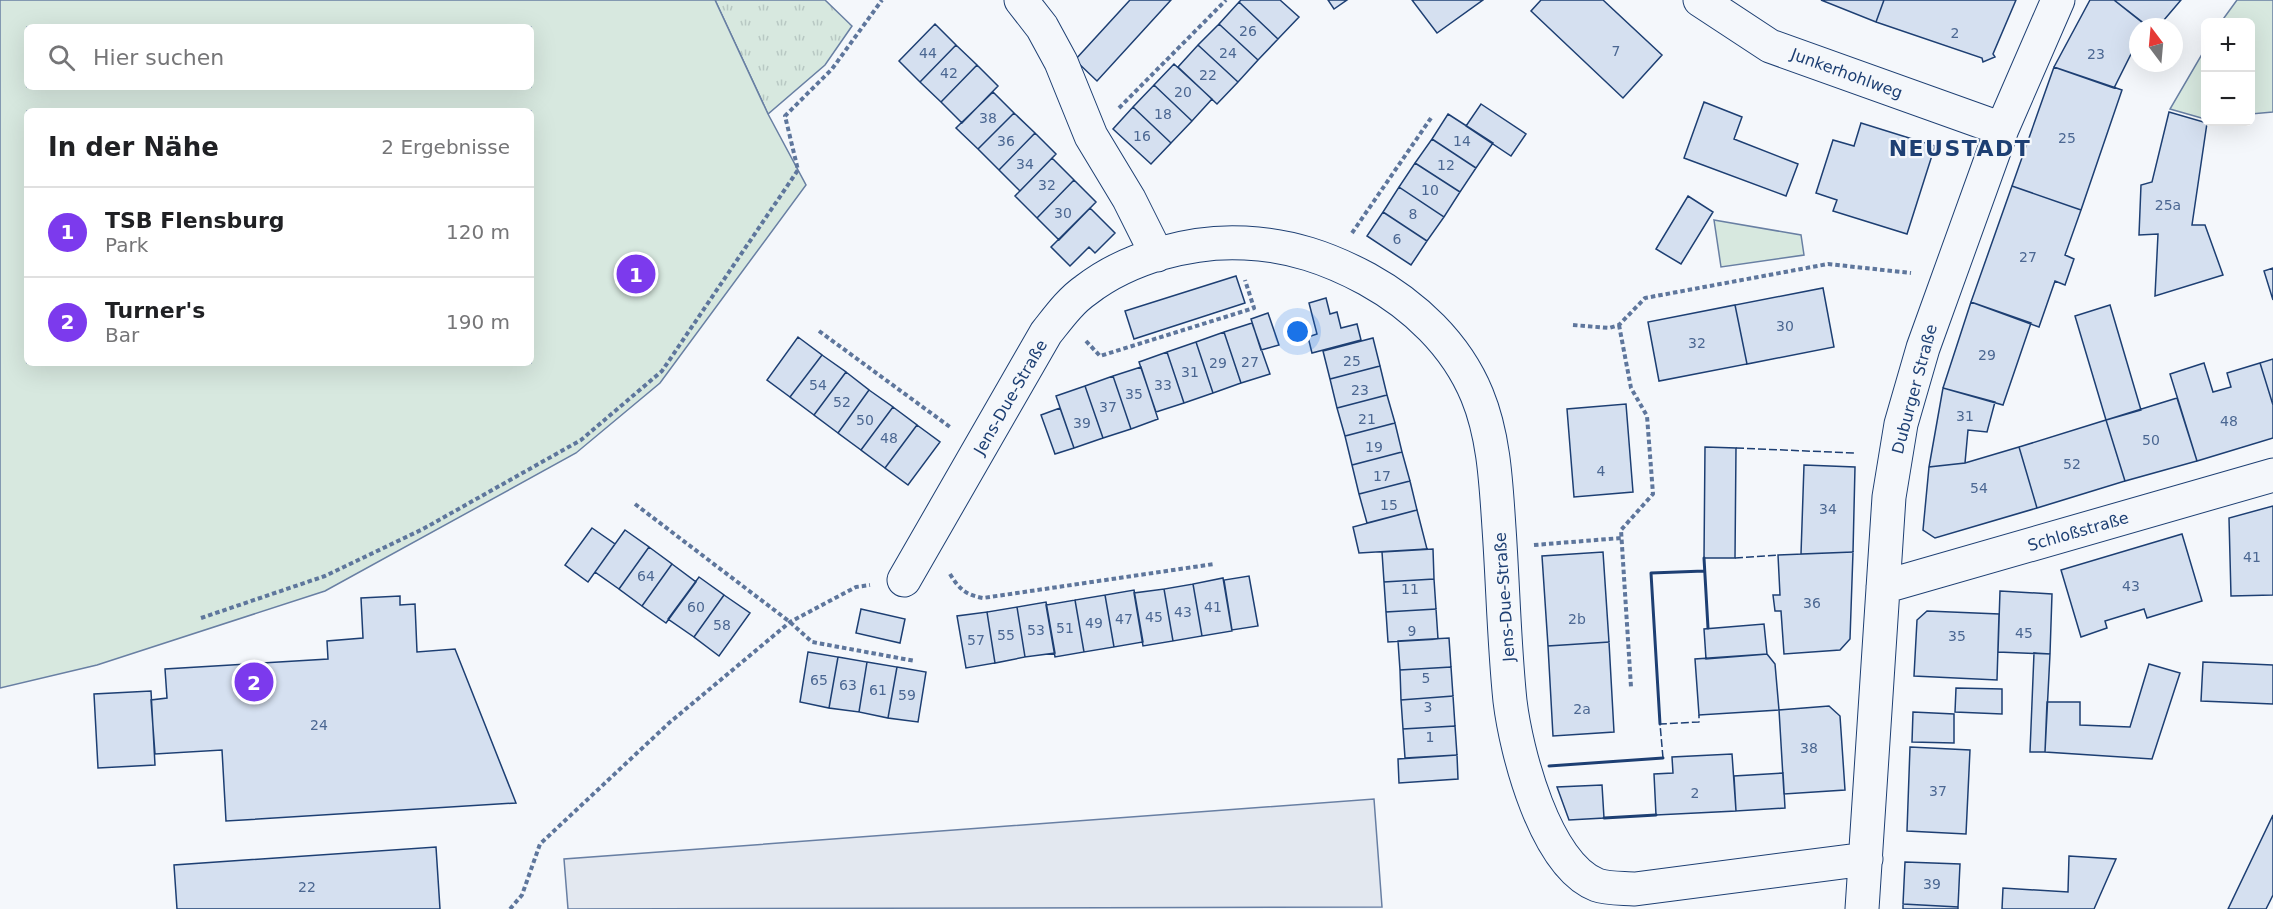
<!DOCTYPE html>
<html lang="de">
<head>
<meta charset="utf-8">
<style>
  body { margin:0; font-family:"DejaVu Sans",sans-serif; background:#f6f6f6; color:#202124 }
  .controls { position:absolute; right:18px; top:18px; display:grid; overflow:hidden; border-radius:9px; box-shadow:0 6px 24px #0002 }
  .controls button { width:54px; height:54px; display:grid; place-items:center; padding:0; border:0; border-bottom:2px solid #e0e0e0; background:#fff; color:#202124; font:30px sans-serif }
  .compass { position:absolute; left:2129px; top:18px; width:54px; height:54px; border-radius:50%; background:#fff; box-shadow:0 6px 24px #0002; rotate:344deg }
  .you { position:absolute; left:1298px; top:332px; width:21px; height:21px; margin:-15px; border:4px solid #fff; border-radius:50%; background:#1a73e8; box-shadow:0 0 0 9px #1a73e833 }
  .badge { display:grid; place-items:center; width:39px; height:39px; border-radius:50%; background:#7c3aed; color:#fff; font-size:20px; font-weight:700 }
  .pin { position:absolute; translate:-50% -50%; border:3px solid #fff; box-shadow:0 2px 6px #0006 }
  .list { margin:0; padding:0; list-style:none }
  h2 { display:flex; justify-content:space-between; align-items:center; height:78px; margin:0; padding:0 24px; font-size:26px }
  h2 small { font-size:20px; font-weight:400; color:#757577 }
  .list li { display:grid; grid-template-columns:39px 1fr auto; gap:18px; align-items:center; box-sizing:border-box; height:90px; padding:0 24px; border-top:2px solid #e0e0e0 }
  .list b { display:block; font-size:22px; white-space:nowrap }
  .list p { margin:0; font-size:20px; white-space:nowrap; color:#757577 }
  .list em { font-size:20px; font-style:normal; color:#757577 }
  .icon { flex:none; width:33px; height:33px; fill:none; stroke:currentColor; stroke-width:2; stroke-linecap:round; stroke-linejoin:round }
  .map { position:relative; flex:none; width:2273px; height:909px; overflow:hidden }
  .search { position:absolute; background:#fff; box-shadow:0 6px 24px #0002; left:24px; top:24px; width:510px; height:66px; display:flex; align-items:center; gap:15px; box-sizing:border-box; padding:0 21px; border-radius:9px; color:#757577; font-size:22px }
  .panel { position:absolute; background:#fff; box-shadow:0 6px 24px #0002; left:24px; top:108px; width:510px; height:258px; border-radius:9px }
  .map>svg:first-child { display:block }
  .grass { fill:url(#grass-tufts); stroke:#687fa3; stroke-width:1.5 }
  .park { fill:#d7e8df; stroke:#687fa3; stroke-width:1.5; fill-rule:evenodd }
  .parking { fill:#e3e8f0; stroke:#687fa3; stroke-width:1.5 }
  .building { fill:#d5e0f0; stroke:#1d3f73; stroke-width:1.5 }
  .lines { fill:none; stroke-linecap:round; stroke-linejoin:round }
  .minor-casing { stroke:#1d3f73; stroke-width:35 }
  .path { stroke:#5e769c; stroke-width:4; stroke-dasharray:4.5 3; stroke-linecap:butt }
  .minor { stroke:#f4f7fb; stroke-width:33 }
  .fence { stroke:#1d3f73; stroke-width:1.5; stroke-dasharray:8 3; stroke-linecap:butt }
  .wall { stroke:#1d3f73; stroke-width:3 }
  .labels { text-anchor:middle; stroke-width:4.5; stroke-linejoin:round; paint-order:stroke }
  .number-label { font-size:14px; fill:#4b6792 }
  .street-label { font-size:16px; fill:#1d3f73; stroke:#f4f7fb }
  .district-label { font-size:22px; font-weight:bold; letter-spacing:1.5px; fill:#1d3f73; stroke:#f4f7fb }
</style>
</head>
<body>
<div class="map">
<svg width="2273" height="909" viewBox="0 0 2273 909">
  <defs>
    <pattern id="grass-tufts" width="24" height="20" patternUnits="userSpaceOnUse" patternTransform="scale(1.5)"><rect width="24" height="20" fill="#d7e8df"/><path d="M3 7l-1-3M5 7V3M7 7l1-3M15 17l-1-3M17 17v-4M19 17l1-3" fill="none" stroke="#b8c8c3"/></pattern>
  </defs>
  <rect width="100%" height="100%" fill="#f4f7fb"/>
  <path class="grass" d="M715 0H825L852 26 825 65 768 114Z"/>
  <path class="park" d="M0 0H715L768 114 806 185 660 383 576 453 325 591 97 665 0 688ZM27 27H531V87H27ZM27 111H531V363H27Z
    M2237 0H2273V112L2251 114 2250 22H2221Z
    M2205 49V119L2170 109Z
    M1714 220 1801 235 1804 255 1721 267Z"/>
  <path class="parking" d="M1374 799 1382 907 568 909 564 859Z"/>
  <path class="building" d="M1130 0H1171L1097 81 1075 60Z
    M1241 0H1280L1299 17 1278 39 1239 2Z
    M1328 0H1347L1334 9Z
    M1412 0H1483L1437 33Z
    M1541 0H1603L1662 55 1623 98 1531 11Z
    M1821 0H1884L1876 22Z
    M1884 0H2016L1993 54 1995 57 1983 62 1982 58 1876 22Z
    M2090 0H2114L2146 25 2138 27V40L2114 88 2054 67Z
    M2114 0H2181L2158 27H2148Z
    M1239 2 1278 39 1258 60 1219 24Z
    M935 24 956 45 920 82 899 61Z
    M1219 24 1258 60 1238 82 1198 45Z
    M956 45 977 65 941 102 920 82Z
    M1198 45 1238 82 1217 104 1178 67Z
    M1174 64 1212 99 1192 121 1154 85Z
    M977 65 998 86 962 123 941 102Z
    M2054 67 2122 90 2081 210 2012 186Z
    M1154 85 1192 121 1171 143 1133 107Z
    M993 92 1014 113 978 149 956 128Z
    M1704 102 1742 117 1734 139 1798 164 1786 196 1684 158Z
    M1481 104 1526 134 1511 156 1466 126Z
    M1133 107 1171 143 1151 164 1113 129Z
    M2169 112 2207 123 2192 225H2205L2223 275 2155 296 2158 234 2139 235 2141 185 2152 182Z
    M1014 113 1035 133 999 170 978 149Z
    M1448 114 1493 143 1476 168 1432 139Z
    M1861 123 1935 146 1907 234 1833 211 1837 200 1816 193 1833 140 1854 146Z
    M1035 133 1056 154 1020 191 999 170Z
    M1432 139 1476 168 1460 192 1415 163Z
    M1052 158 1074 180 1037 218 1015 196Z
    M1415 163 1460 192 1444 217 1399 187Z
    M1074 180 1096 202 1059 240 1037 218Z
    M2012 186 2081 210 2065 255 2074 259 2065 285 2055 281 2039 327 1971 302Z
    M1399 187 1444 217 1427 241 1383 212Z
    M1688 196 1713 212 1681 264 1656 249Z
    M1090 208 1115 233 1095 253 1089 247 1070 266 1051 247Z
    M1383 212 1427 241 1411 265 1367 236Z
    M2273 268V300L2264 271Z
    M1236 276 1245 303 1134 339 1125 311Z
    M1823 288 1834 347 1747 364 1735 305Z
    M1326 298 1330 314 1337 312 1341 328 1357 324 1361 340 1312 353 1308 337 1317 334 1309 303Z
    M1971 302 2031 323 2003 405 1943 388Z
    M1735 305 1747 364 1659 381 1648 322Z
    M2110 305 2141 410 2106 420 2075 316Z
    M1268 313 1279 345 1261 350 1251 319Z
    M1252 323 1270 374 1241 383 1224 332Z
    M1224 332 1241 383 1213 393 1196 342Z
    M798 337 822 355 790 397 767 380Z
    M1373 338 1380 366 1330 379 1323 351Z
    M1196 342 1213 393 1184 403 1167 352Z
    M1167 352 1184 403 1156 412 1139 362Z
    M822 355 846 372 814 415 790 397Z
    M2273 359V405L2260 363Z
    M2204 363 2213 392 2231 387 2227 373 2260 363 2273 405V438L2197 461 2170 374Z
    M1380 366 1387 395 1337 408 1330 379Z
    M1141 367 1158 419 1131 429 1113 376Z
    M846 372 869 390 838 433 814 415Z
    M1113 376 1131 429 1103 438 1085 386Z
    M1085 386 1103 438 1074 448 1056 396Z
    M1943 388 1995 402 1987 432 1968 430 1965 463 1929 467Z
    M869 390 893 407 861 450 838 433Z
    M1387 395 1395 423 1345 436 1337 408Z
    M2177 398 2197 461 2125 481 2106 420Z
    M1626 404 1633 492 1574 497 1567 409Z
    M893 407 917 425 885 468 861 450Z
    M1060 408 1074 448 1055 454 1041 415Z
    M2106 420 2125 481 2037 508 2019 447Z
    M1395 423 1402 452 1352 465 1345 436Z
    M917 425 940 442 908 485 885 468Z
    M1705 447 1736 448 1735 558H1704Z
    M2019 447 2037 508 1935 538 1923 530 1929 467 1965 463Z
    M1402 452 1410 481 1359 494 1352 465Z
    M1804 465 1855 467 1853 552 1801 554Z
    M1410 481 1417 510 1367 523 1359 494Z
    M2273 506V595L2231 596 2229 518Z
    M1417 510 1427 549 1359 553 1353 527Z
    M592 528 615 544 588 582 565 565Z
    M625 530 649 547 619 589 595 572Z
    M2182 534 2202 601 2147 618 2144 609 2105 621 2107 628 2081 637 2061 570Z
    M649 547 672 564 642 606 619 589Z
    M1433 549 1434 579 1384 582 1382 552Z
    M1603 552 1609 642 1548 646 1542 556Z
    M1853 552 1850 639 1840 650 1784 654 1781 611H1775L1773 595H1780L1778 555Z
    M672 564 696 582 666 623 642 606Z
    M1249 576 1258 626 1232 630 1224 580Z
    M699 577 724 595 694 637 668 619Z
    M1223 578 1232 631 1202 636 1193 584Z
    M1434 579 1436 609 1386 612 1384 582Z
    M1193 584 1202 636 1173 641 1164 589Z
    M1164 589 1173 641 1143 646 1134 593Z
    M1134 590 1143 642 1114 647 1105 595Z
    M2000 591 2052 594 2050 654 1998 652Z
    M724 595 750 613 719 656 694 637Z
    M1105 595 1114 647 1084 652 1075 600Z
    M400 596V605L415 604 417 652 455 649 516 803 226 821 222 750 155 754 151 700 167 698 165 669 328 659 327 641 363 638 361 598Z
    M1075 600 1084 652 1055 657 1046 605Z
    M1046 602 1055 653 1025 657 1017 607Z
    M1017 607 1025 657 995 663 987 612Z
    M861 609 905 619 900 643 856 633Z
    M1436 609 1438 639 1388 642 1386 612Z
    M1927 611 1999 614 1997 680 1914 676 1917 620Z
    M987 612 995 663 966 668 957 616Z
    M1764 624 1767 654 1706 659 1704 629Z
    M1449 638 1451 667 1400 670 1398 641Z
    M1609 642 1614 732 1553 736 1548 646Z
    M808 652 838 657 829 708 800 702Z
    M2034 653 2050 654 2045 752H2030Z
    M1767 654 1775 664 1779 710 1699 715 1695 659Z
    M838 657 867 662 859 712 829 708Z
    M867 662 897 667 888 718 859 712Z
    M2203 662 2273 665V704L2201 701Z
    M2149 664 2180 673 2152 759 2045 752 2047 702H2080V725L2130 727Z
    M897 667 926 672 918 722 888 718Z
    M1451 667 1453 696 1401 700 1400 670Z
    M1956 688 2002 689V714L1955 712Z
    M151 691 155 765 98 768 94 694Z
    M1453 696 1455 726 1403 729 1401 700Z
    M1829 706 1840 716 1845 790 1784 794 1779 710Z
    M1913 712 1954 714V743L1912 742Z
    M1455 726 1457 755 1405 758 1403 729Z
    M1910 747 1970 750 1966 834 1907 831Z
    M1732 754 1736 811 1656 815 1654 774 1673 773 1672 757Z
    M1457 755 1458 779 1399 783 1398 759Z
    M1783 773 1785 808 1736 811 1734 776Z
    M1602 785 1604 818 1569 820 1557 787Z
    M2273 815V895L2266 909H2228Z
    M436 847 440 909H177L174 865Z
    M2069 856 2116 859 2094 909H2002L2003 888 2068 892Z
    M1905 862 1960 864 1958 907 1903 904Z
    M1903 904 1958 907V909H1903Z"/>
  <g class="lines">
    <g class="minor-casing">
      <path id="minor" d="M1021 0 1042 27 1061 62 1091 136 1129 199 1157 255
        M1700 0 1770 46 2002 129
        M904 580 1046 333C1058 318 1070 301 1086 290 1129 257 1192 240 1245 243 1290 245 1328 258 1367 279 1414 305 1456 344 1477 395 1494 436 1496 483 1499 528 1503 585 1504 643 1510 701 1516 751 1545 865 1597 885 1608 889 1624 888 1635 889L1866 859
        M1883 587 2273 475
        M1862 909 1889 497 1901 424 1923 348 2002 129 2058 0"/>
    </g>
    <path class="path" d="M1119 108 1226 0
      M1352 233 1431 118
      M1573 325 1609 328 1619 325 1645 298 1828 264 1911 273
      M1619 325 1631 388 1647 416 1653 494 1621 530 1631 687
      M819 331 950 427
      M1086 341 1100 356 1254 308 1245 280
      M635 504 790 622 812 642 915 661
      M1534 545 1621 538
      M950 574C959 589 966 595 983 598L1214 564
      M201 618 325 576 423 529 581 440 662 371 798 170 785 116 832 69 882 0
      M510 909 522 895 540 844 669 723 790 622 856 587 870 585"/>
    <use href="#minor" class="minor"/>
    <path class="fence" d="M1736 448 1854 453
      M1735 558 1778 555
      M1663 758 1660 724 1699 722V715"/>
    <path class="wall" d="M1704 558 1708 628
      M1660 724 1651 573 1704 571
      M1549 766 1663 758
      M1604 818 1656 815"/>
  </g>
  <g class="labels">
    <g class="number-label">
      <text x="1248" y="36">26</text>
      <text x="1955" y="38">2</text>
      <text x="1616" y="56">7</text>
      <text x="928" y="58">44</text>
      <text x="1228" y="58">24</text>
      <text x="2096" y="59">23</text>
      <text x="949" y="78">42</text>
      <text x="1208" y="80">22</text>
      <text x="1183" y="97">20</text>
      <text x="1163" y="119">18</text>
      <text x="988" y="123">38</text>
      <text x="1142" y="141">16</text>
      <text x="2067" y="143">25</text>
      <text x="1006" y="146">36</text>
      <text x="1462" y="146">14</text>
      <text x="1025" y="169">34</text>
      <text x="1446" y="170">12</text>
      <text x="1047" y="190">32</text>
      <text x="1430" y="195">10</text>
      <text x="2168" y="210">25a</text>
      <text x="1063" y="218">30</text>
      <text x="1413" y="219">8</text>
      <text x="1397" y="244">6</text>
      <text x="2028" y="262">27</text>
      <text x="1785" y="331">30</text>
      <text x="1697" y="348">32</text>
      <text x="1987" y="360">29</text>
      <text x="1352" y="366">25</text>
      <text x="1250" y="367">27</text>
      <text x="1218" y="368">29</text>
      <text x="1190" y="377">31</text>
      <text x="818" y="390">54</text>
      <text x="1163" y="390">33</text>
      <text x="1360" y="395">23</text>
      <text x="1134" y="399">35</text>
      <text x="842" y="407">52</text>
      <text x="1108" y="412">37</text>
      <text x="1965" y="421">31</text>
      <text x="1367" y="424">21</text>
      <text x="865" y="425">50</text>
      <text x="2229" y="426">48</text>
      <text x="1082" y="428">39</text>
      <text x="889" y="443">48</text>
      <text x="2151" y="445">50</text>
      <text x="1374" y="452">19</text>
      <text x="2072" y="469">52</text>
      <text x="1601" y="476">4</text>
      <text x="1382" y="481">17</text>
      <text x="1979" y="493">54</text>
      <text x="1389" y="510">15</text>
      <text x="1828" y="514">34</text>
      <text x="2252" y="562">41</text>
      <text x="646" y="581">64</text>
      <text x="2131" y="591">43</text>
      <text x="1410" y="594">11</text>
      <text x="1812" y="608">36</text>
      <text x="696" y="612">60</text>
      <text x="1213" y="612">41</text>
      <text x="1183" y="617">43</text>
      <text x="1154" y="622">45</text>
      <text x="1124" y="624">47</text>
      <text x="1577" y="624">2b</text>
      <text x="1094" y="628">49</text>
      <text x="722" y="630">58</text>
      <text x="1065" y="633">51</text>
      <text x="1036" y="635">53</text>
      <text x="1412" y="636">9</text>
      <text x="2024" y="638">45</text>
      <text x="1006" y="640">55</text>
      <text x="1957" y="641">35</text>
      <text x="976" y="645">57</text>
      <text x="1426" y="683">5</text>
      <text x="819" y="685">65</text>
      <text x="848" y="690">63</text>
      <text x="878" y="695">61</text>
      <text x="907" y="700">59</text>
      <text x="1428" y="712">3</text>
      <text x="1582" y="714">2a</text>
      <text x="319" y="730">24</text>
      <text x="1430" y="742">1</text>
      <text x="1809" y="753">38</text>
      <text x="1938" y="796">37</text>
      <text x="1695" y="798">2</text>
      <text x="1932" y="889">39</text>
      <text x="307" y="892">22</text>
    </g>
    <g class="street-label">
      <text transform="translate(1847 73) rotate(20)" y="6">Junkerhohlweg</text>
      <text transform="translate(1914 389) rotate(-75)" y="6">Duburger Straße</text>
      <text transform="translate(1010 397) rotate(-60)" y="6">Jens-Due-Straße</text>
      <text transform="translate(2078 531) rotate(-16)" y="6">Schloßstraße</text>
      <text transform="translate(1504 597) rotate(-94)" y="6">Jens-Due-Straße</text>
    </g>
    <g class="district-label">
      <text x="1960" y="156">NEUSTADT</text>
    </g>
  </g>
</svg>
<div class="controls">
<button>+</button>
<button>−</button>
</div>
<svg class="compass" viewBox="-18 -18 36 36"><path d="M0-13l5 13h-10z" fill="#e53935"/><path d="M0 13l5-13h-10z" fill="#757577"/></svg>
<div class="you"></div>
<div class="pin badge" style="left:636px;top:274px">1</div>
<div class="pin badge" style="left:254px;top:682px">2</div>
<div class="search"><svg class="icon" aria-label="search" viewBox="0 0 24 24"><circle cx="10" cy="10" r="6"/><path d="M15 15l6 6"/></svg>Hier suchen</div>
<section class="panel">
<h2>In der Nähe<small>2 Ergebnisse</small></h2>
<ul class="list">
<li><span class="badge">1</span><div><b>TSB Flensburg</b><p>Park</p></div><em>120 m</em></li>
<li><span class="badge">2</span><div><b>Turner's</b><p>Bar</p></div><em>190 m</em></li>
</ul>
</section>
</div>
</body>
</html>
